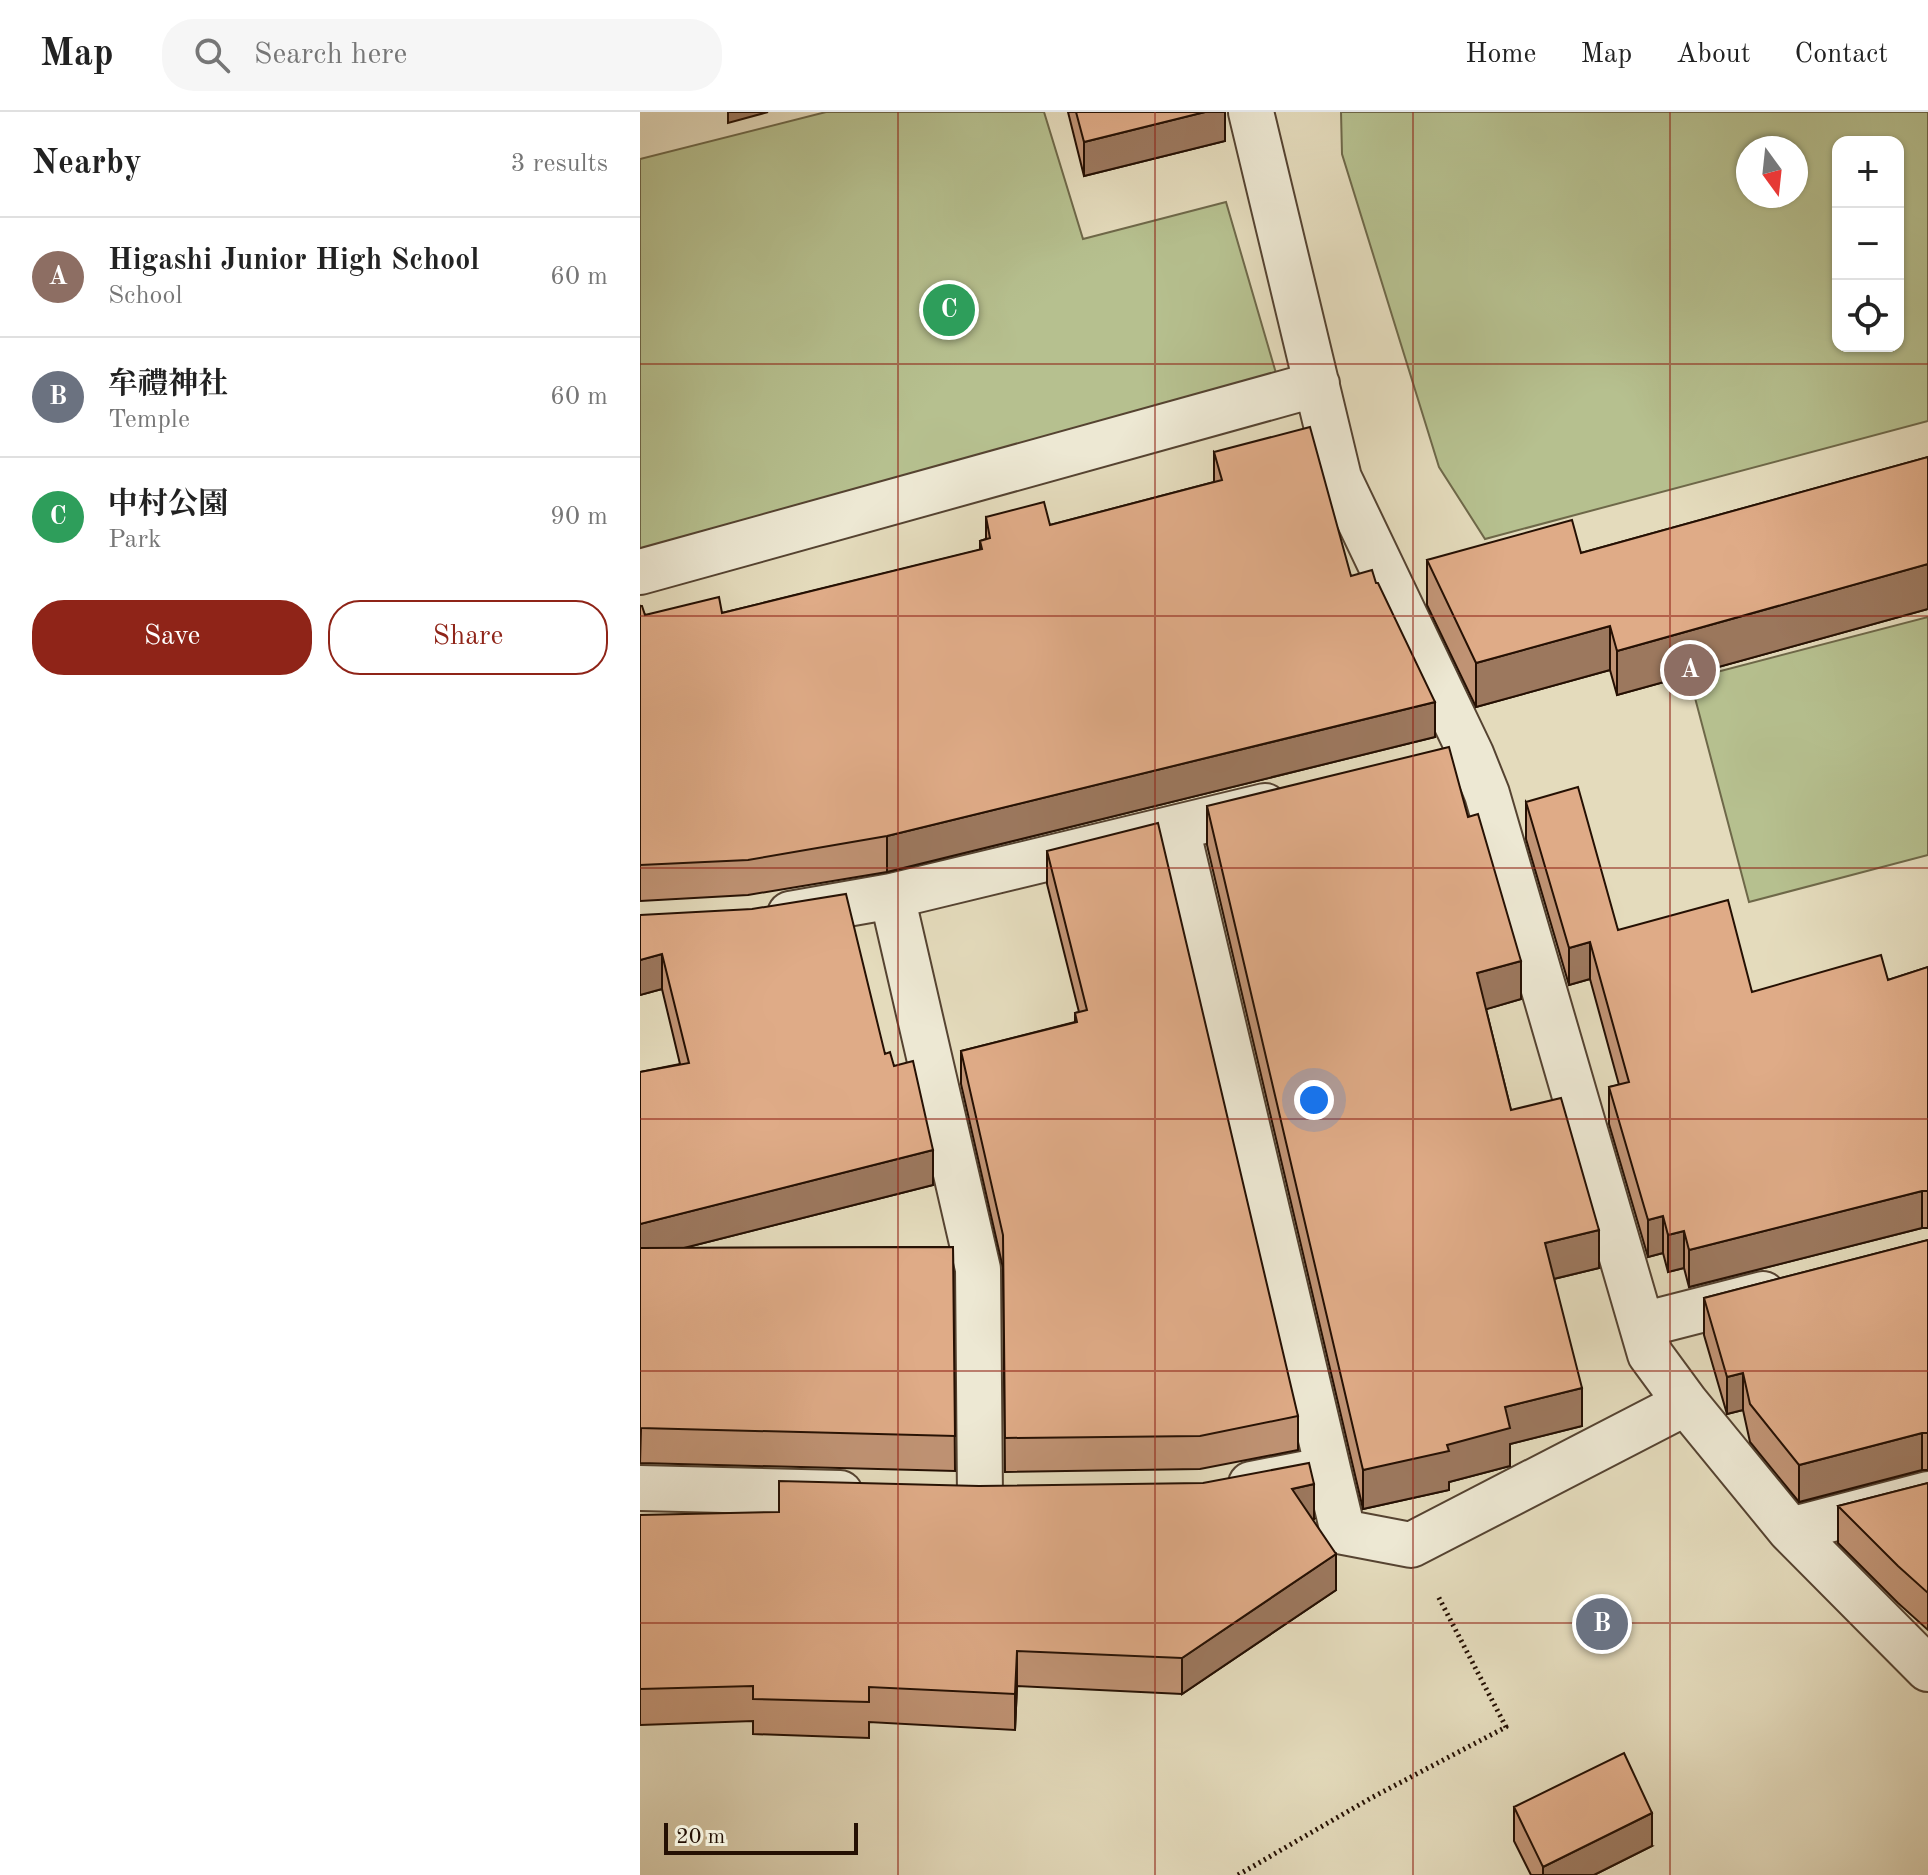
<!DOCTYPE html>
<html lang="en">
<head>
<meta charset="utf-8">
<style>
  body { margin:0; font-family:"Old Standard TT","Noto Serif JP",serif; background:#f6f6f6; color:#222 }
  .controls { position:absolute; right:24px; top:24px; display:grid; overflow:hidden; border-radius:16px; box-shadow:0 2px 6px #0004 }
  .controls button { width:72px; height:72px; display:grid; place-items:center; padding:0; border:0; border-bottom:2px solid #e0e0e0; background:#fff; color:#222; font:40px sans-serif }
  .compass { position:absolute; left:1096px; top:24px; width:72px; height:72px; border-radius:50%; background:#fff; box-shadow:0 2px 6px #0004; rotate:165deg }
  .scale { position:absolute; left:24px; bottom:20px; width:194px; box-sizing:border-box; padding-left:8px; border:4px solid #251003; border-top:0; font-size:22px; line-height:28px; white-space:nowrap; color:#251003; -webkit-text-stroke:6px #ede8d3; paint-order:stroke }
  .you { position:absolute; left:674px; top:988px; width:28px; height:28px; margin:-20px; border:6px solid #fff; border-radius:50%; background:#1a73e8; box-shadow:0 0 0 12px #1a73e833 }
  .badge { display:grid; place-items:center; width:52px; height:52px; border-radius:50%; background:#8f2418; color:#fff; font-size:26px; font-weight:700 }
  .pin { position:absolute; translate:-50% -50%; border:4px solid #fff; box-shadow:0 2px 8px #0006 }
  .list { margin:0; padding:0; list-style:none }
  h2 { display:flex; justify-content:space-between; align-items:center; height:104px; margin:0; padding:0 32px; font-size:34px }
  h2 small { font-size:26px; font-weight:400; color:#767676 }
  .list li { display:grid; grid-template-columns:52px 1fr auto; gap:24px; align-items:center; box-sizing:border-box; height:120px; padding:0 32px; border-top:2px solid #e0e0e0 }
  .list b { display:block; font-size:30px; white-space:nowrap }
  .list p { margin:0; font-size:26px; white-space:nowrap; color:#767676 }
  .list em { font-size:26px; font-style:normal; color:#767676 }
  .actions { display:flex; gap:16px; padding:24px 32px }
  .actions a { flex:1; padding:18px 0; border:2px solid #8f2418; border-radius:32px; text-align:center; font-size:28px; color:#8f2418 }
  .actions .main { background:#8f2418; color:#fff }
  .icon { flex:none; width:44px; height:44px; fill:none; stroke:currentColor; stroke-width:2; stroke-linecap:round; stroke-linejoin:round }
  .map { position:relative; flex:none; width:1288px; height:1763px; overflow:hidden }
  header { display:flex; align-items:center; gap:48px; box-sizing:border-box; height:112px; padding:0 40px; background:#fff; border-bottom:2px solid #e0e0e0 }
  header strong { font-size:38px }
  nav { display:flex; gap:44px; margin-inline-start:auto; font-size:28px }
  .search { width:560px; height:72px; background:#f6f6f6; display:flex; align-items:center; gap:20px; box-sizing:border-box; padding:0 28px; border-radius:32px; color:#767676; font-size:30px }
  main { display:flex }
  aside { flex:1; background:#fff }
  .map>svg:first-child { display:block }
  .green { fill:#b6c08f; stroke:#6e6849; stroke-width:2; fill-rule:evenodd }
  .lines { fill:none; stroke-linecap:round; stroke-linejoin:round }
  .street-casing { stroke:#554331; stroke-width:48 }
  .path { stroke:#251003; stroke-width:5; stroke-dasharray:2 4; stroke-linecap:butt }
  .street { stroke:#ede8d3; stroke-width:44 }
  .wall { fill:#c09374; stroke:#251003; stroke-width:2 }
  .shaded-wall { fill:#9c785e; stroke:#251003; stroke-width:2 }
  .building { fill:#dfab87; stroke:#251003; stroke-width:2 }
  .grid { fill:none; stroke:#8f2418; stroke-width:2; stroke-opacity:0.55 }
</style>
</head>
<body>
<header>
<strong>Map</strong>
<div class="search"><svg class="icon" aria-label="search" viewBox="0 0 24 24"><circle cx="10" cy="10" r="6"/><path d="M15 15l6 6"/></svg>Search here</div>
<nav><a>Home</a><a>Map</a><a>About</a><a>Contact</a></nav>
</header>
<main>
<aside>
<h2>Nearby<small>3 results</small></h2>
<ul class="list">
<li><span class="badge" style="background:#8d6e63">A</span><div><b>Higashi Junior High School</b><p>School</p></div><em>60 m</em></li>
<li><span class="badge" style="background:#6b7280">B</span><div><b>牟禮神社</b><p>Temple</p></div><em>60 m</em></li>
<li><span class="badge" style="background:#2e9e5b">C</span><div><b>中村公園</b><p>Park</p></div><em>90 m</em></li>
</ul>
<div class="actions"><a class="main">Save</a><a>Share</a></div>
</aside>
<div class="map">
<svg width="1288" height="1763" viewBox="0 0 1288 1763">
  <rect width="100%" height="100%" fill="#e4dbbc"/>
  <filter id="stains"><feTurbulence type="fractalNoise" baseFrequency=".0025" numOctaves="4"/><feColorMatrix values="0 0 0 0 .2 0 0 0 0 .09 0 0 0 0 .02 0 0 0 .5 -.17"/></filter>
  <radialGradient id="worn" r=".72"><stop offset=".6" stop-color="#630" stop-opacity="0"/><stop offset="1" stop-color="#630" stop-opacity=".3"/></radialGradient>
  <path class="green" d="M186 0H404L443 127 586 90 638 268 0 438V47Z
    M701 0H1288V309L845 427 799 355 702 42ZM1198 30H1258V234H1198ZM1108 36H1156V84H1108Z
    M1288 505V743L1109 790 1050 567Z"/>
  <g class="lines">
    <g class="street-casing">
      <path id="street" d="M611 0 699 366 831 642 847 682 1010 1242 1046 1291 1150 1418 1288 1557
        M0 460 677 272
        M537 716 688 1357
        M252 784 338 1157 340 1385
        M150 802 252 784 625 694
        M1002 1213 1123 1182
        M611 1372 688 1357 703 1420 771 1433 1046 1291
        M0 1376 200 1381
        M1150 1418 1288 1382"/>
    </g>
    <path class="path" d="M598 1763 731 1686 866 1615 798 1484"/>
    <use href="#street" class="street"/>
  </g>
  <path class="wall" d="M428 0H585V29L444 64Z
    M574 340 711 464 736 471 795 625 247 760 108 783 0 789V494L5 503 82 501 340 438V429L346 427V405L410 413 574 370Z
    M1288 345V497L977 583 970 558 836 595 787 493V448L941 441Z
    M886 690 978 818 1112 880 1248 868 1288 855V1116H1282L1049 1175 1044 1156 1028 1160 1023 1141 1008 1145 969 1012V975L979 973 950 867 929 873 886 727Z
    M567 694 828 705 881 887 846 897 871 998 959 1156 914 1167 942 1314 870 1332V1354L809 1370V1378L723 1397 567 733Z
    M407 739 658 1304V1338L560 1357 365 1360 363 1156 321 972V939L435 910V901L439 900 407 772Z
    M0 803 245 942 254 954 293 1073 44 1136 313 1135 315 1359 0 1351V960L40 952 22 877 0 883Z
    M1288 1128V1358H1282L1159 1390 1110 1330 1103 1298 1087 1302 1064 1223V1186Z
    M1288 1371V1518L1258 1491 1198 1431V1394Z
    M0 1403 674 1407 673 1408 696 1478 542 1582 377 1574 375 1618 229 1610V1626L113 1622V1609L0 1613Z
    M874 1695 1012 1734 954 1763H891L874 1729Z"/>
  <path class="shaded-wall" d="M88 0H128L88 11Z
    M565 0H585V29L444 64V30Z
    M1288 452V497L977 583V539Z
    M970 514V558L836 595V551Z
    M795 590V625L247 760V724Z
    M950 830V867L929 873V836Z
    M22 842V877L0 883V848Z
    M881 849V887L837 900V861Z
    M293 1038V1073L0 1147V1112Z
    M1282 1079V1116L1049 1175V1138Z
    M1023 1104V1141L1008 1145V1108Z
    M959 1118V1156L905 1169V1131Z
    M1044 1119V1156L1028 1160V1123Z
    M1103 1261V1298L1087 1302V1265Z
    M942 1276V1314L870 1332V1354L809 1370V1378L723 1397V1358L807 1333 865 1295Z
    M0 1316H1L0 1351Z
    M1282 1321V1358L1159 1390V1353Z
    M674 1372V1407L652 1412V1377Z
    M696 1442V1478L542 1582V1546Z
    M377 1539V1574L375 1618V1582Z
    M1012 1701V1734L954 1763H903V1755Z"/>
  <path class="building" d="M436 0H565L444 30Z
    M670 315 711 464 732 458 736 471H738L795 590 247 724 108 748 0 753V494H2L5 503 79 485 82 501 342 437 340 429 350 426 346 405 404 390 410 413 582 368 574 340Z
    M1288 345V452L977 539 970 514 836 551 787 448 932 408 941 441Z
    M809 635 828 705 838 702 881 849 837 861 871 998 921 986 959 1118 905 1131 942 1276 865 1295 870 1316 807 1333 809 1339 723 1358 567 694Z
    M938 675 978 818 1088 788 1112 880 1241 843 1248 868 1288 855V1079H1282L1049 1138 1044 1119 1028 1123 1023 1104 1008 1108 969 975 989 970 950 830 929 836 886 690Z
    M518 711 658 1304 560 1324 365 1326 363 1123 321 939 437 910 435 901 447 898 407 739Z
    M206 782 245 942 250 940 254 954 273 949 293 1038 0 1112V960L49 951 22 842 0 848V803L112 797Z
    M1288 1128V1321H1282L1159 1353 1110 1292 1103 1261 1087 1265 1064 1186Z
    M313 1135 315 1324 0 1316V1136Z
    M669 1351 674 1372 652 1377 696 1442 542 1546 377 1539 375 1582 229 1575V1590L113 1587V1574L0 1577V1403L139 1400V1369L339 1374 563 1371Z
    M1288 1371V1481L1258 1454 1198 1394Z
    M984 1641 1012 1701 903 1755 874 1695Z"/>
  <path class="grid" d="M258 0V1763M515 0V1763M773 0V1763M1030 0V1763M0 252H1288M0 504H1288M0 756H1288M0 1007H1288M0 1259H1288M0 1511H1288"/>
  <rect width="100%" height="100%" filter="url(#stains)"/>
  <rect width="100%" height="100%" fill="url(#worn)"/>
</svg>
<div class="controls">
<button>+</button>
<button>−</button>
<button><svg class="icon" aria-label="locate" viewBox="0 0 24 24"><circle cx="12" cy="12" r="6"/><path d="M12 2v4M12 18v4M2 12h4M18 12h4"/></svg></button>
</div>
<svg class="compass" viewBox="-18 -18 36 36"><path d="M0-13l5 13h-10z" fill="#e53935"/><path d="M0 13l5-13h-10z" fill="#767676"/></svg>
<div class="scale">20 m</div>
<div class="you"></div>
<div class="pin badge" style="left:1050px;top:558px;background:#8d6e63">A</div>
<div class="pin badge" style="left:962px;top:1512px;background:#6b7280">B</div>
<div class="pin badge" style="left:309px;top:198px;background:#2e9e5b">C</div>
</div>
</main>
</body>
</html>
